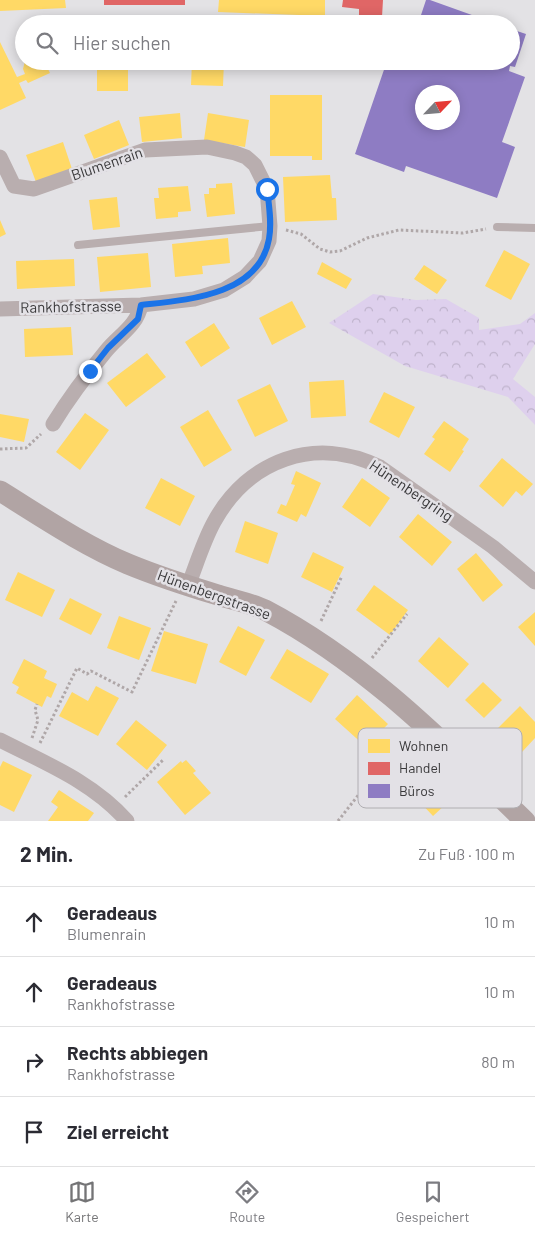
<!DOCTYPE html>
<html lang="de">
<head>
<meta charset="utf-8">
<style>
  body { margin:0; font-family:Barlow,sans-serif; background:#f7f7f7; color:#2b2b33 }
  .compass { position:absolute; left:415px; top:85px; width:45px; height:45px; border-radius:50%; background:#fff; box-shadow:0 2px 12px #0003; rotate:64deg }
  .stop { position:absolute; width:15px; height:15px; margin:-11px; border:4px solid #1a73e8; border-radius:50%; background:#fff }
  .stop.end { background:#1a73e8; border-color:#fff; box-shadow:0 1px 5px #0008 }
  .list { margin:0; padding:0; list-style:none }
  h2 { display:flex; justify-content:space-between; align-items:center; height:65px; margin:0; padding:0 20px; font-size:21px }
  h2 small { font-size:16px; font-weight:400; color:#7c7c81 }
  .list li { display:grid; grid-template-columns:32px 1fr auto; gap:15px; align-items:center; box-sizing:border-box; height:70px; padding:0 20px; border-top:1px solid #e1e1e2 }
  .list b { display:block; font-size:19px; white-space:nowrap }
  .list p { margin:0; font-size:16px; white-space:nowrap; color:#7c7c81 }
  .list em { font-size:16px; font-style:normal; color:#7c7c81 }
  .icon { flex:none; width:28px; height:28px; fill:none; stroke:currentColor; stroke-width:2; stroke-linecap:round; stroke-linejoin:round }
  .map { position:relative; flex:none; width:535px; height:821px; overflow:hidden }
  .search { position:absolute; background:#fff; box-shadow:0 2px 12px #0003; left:15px; right:15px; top:15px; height:55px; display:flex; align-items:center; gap:12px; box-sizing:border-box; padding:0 18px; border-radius:28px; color:#7c7c81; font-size:19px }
  .sheet { height:345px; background:#fff }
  nav { display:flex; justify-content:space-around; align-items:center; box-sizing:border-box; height:70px; border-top:1px solid #e1e1e2; background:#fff; font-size:14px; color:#7c7c81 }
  nav a { display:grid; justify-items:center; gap:2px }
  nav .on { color:#747476 }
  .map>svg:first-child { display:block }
  .forest { fill:url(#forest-crowns) }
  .homes { fill:#ffd966 }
  .shops { fill:#e06666 }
  .offices { fill:#8e7cc3; fill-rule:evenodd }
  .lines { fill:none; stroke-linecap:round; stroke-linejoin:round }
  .path { stroke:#afa7a8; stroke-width:3; stroke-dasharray:2.5 2.5; stroke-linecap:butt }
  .lane { stroke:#b9aeaf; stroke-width:8 }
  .street { stroke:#b9aeaf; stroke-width:15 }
  .secondary { stroke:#b1a4a4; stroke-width:21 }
  .route { stroke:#1a73e8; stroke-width:6 }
  .labels { text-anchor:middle; stroke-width:5; stroke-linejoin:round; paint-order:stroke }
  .street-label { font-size:15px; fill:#39383a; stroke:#e3e1e6 }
  .key { fill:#e3e1e6; stroke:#b0aeb2; stroke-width:1 }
  .key-label { font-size:14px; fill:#39383a }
</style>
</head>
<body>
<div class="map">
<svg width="535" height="821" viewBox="0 0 535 821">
  <defs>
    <pattern id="forest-crowns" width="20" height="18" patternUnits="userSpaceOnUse" patternTransform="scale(1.25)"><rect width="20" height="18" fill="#ded0ed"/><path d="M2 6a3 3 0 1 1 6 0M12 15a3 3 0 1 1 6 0" fill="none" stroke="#bfb3cc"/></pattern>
  </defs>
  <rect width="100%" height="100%" fill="#e3e2e5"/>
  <path class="forest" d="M373 294 416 300 446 299 479 318V330L520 324 535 313V344L513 379 535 397V425L508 397 405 366 329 323Z"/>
  <path class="homes" d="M0 0H65L66 8 0 11Z
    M219 0H325V16L218 12Z
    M0 42 17 77 25 74 23 69 25 61H44L50 73 28 83 26 80 19 83 26 98 0 110Z
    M97 61H128V91H97Z
    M192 61H224L223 86 191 85Z
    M270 95H322V160H312V156H270Z
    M180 113 182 138 142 142 139 117Z
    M208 113 249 120 245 147 204 140Z
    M119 120 129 145 94 159 84 135Z
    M63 142 72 169 36 182 26 155Z
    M330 175 332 198H336L337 220 285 222 283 177Z
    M232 183 235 214 207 217 204 194H209V188H216V184Z
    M188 186 191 211 178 212V217L156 219 154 198H159L158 188Z
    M117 197 120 227 93 230 89 200Z
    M0 220 6 234 0 237Z
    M228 238 230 263 202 266 203 274 175 277 172 244Z
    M504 250 530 264 511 300 485 286Z
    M148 253 151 287 100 292 97 257Z
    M74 259 75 286 17 289 16 261Z
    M322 262 352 279 346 289 317 274Z
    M424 265 447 280 437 294 414 279Z
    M292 301 306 327 272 345 259 318Z
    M214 323 230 348 201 367 185 342Z
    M71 327 73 355 25 357 24 329Z
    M147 353 166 377 126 407 107 383Z
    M344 380 346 416 311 418 309 382Z
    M270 384 288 421 255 437 237 400Z
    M384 392 415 407 399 438 369 422Z
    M208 410 232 450 204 467 180 427Z
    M85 413 109 430 80 470 56 452Z
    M0 414 29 419 24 442 0 437Z
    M444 421 469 439 462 450 464 451 450 472 424 454 435 439 432 437Z
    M502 458 533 484 522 496 516 491 503 507 479 486Z
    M296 471 321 483 306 517 301 514 297 522 277 513 281 504 286 506 295 485 291 484Z
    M161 478 195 496 180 526 145 508Z
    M362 478 390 498 370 527 342 507Z
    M418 514 452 542 432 566 399 537Z
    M245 521 278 533 268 564 235 552Z
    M313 552 344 567 332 592 301 577Z
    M476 553 503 585 483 602 457 569Z
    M18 572 55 590 42 617 5 600Z
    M374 585 408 610 390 635 356 610Z
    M70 598 102 614 91 635 59 619Z
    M535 612V646L518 627Z
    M119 616 151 628 139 660 107 648Z
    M238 626 265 640 246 676 219 662Z
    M164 631 208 644 196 684 151 671Z
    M439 637 469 664 448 688 418 661Z
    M287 649 329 674 311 703 270 678Z
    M24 659 47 671 44 678 57 684 51 698 47 696 42 707 16 693 19 687 12 683Z
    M483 682 502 700 484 718 465 700Z
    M96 686 119 698 98 736 59 716 72 692 88 701Z
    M357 695 388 724 366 747 335 719Z
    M520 706 535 722V738L522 752 498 728Z
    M136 720 167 745 147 770 116 744Z
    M426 756 459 792 433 816 400 781Z
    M186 760 196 771 193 773 211 793 185 815 157 782 181 761 182 763Z
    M3 761 32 775 14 812 0 805V767Z
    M59 790 94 813 88 821H48L58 807 51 802Z"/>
  <path class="shops" d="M104 0H185V5H104Z
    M343 0H383L382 17 359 15V9L342 7Z"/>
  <path class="offices" d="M426 0H430L497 24H418Z
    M511 29 526 34 515 67 510 66 509 71 525 77 502 142 515 147 497 198 406 166 404 172 355 154 387 61H511ZM422 92H452V122H422Z"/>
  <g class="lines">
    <path class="path" d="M286 230 301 234 320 249 330 252 340 251 367 238 399 230 463 233 486 229
      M0 449 26 448 41 434
      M321 621 342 576
      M372 658 407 614
      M32 738 38 720 35 710 37 704
      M40 743 77 668 87 674 91 671 132 692 176 601
      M125 797 164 759
      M338 821 407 733"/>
    <path class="lane" d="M497 227 535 228
      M78 245 270 226"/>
    <path class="street" d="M0 157 14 186 34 189 145 150 207 147 235 153 246 157 255 165 267 189 270 226 269 241 260 261 245 277 224 290 194 299 141 305 0 309
      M53 424C69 398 87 374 106 351 119 335 137 326 141 305
      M188 586C196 566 203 542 214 522 248 460 315 435 380 467L493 547 535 582
      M0 740C45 763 93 782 127 821"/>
    <path class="secondary" d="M0 491C42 517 83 545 128 564 157 576 188 586 218 595 233 600 251 603 265 610 366 663 444 743 525 821"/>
  </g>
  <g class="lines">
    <path class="route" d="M90 371 108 348 138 319 141 305C186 300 259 296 269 239 272 223 269 205 267 189"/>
  </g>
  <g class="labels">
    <g class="street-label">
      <text transform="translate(107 164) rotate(-19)" y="5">Blumenrain</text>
      <text transform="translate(71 307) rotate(-1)" y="5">Rankhofstrasse</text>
      <text transform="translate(411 491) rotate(34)" y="5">Hünenbergring</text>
      <text transform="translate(214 595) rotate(20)" y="5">Hünenbergstrasse</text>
    </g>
  </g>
  <rect x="358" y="728" width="164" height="80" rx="8" class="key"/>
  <rect x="368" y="739" width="22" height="14" fill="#ffd966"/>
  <rect x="368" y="762" width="22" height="13" fill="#e06666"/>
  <rect x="368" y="784" width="22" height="14" fill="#8e7cc3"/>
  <g class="key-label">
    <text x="399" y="751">Wohnen</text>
    <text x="399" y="773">Handel</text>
    <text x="399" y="796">Büros</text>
  </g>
</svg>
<svg class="compass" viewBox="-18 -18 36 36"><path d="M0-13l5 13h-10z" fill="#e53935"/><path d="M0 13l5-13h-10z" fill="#7c7c81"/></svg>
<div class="stop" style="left:267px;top:189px"></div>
<div class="stop end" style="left:90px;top:371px"></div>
<div class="search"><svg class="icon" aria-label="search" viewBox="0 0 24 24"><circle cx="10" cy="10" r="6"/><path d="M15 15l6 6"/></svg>Hier suchen</div>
</div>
<section class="sheet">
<h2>2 Min.<small>Zu Fuß · 100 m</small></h2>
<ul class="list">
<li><svg class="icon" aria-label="ahead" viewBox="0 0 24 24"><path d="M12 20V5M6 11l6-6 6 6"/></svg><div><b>Geradeaus</b><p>Blumenrain</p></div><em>10 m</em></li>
<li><svg class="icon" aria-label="ahead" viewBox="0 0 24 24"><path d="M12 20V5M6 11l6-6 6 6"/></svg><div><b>Geradeaus</b><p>Rankhofstrasse</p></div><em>10 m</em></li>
<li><svg class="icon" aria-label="right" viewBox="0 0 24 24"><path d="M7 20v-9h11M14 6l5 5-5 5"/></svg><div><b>Rechts abbiegen</b><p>Rankhofstrasse</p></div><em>80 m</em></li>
<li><svg class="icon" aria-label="arrive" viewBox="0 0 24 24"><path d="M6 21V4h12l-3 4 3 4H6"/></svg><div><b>Ziel erreicht</b></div></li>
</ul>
</section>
<nav>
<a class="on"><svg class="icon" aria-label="map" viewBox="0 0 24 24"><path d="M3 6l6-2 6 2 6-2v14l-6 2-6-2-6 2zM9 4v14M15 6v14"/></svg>Karte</a>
<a><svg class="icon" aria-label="directions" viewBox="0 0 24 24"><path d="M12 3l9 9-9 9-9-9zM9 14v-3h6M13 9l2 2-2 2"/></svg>Route</a>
<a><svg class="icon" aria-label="saved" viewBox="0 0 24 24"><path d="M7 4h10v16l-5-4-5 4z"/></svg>Gespeichert</a>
</nav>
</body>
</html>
